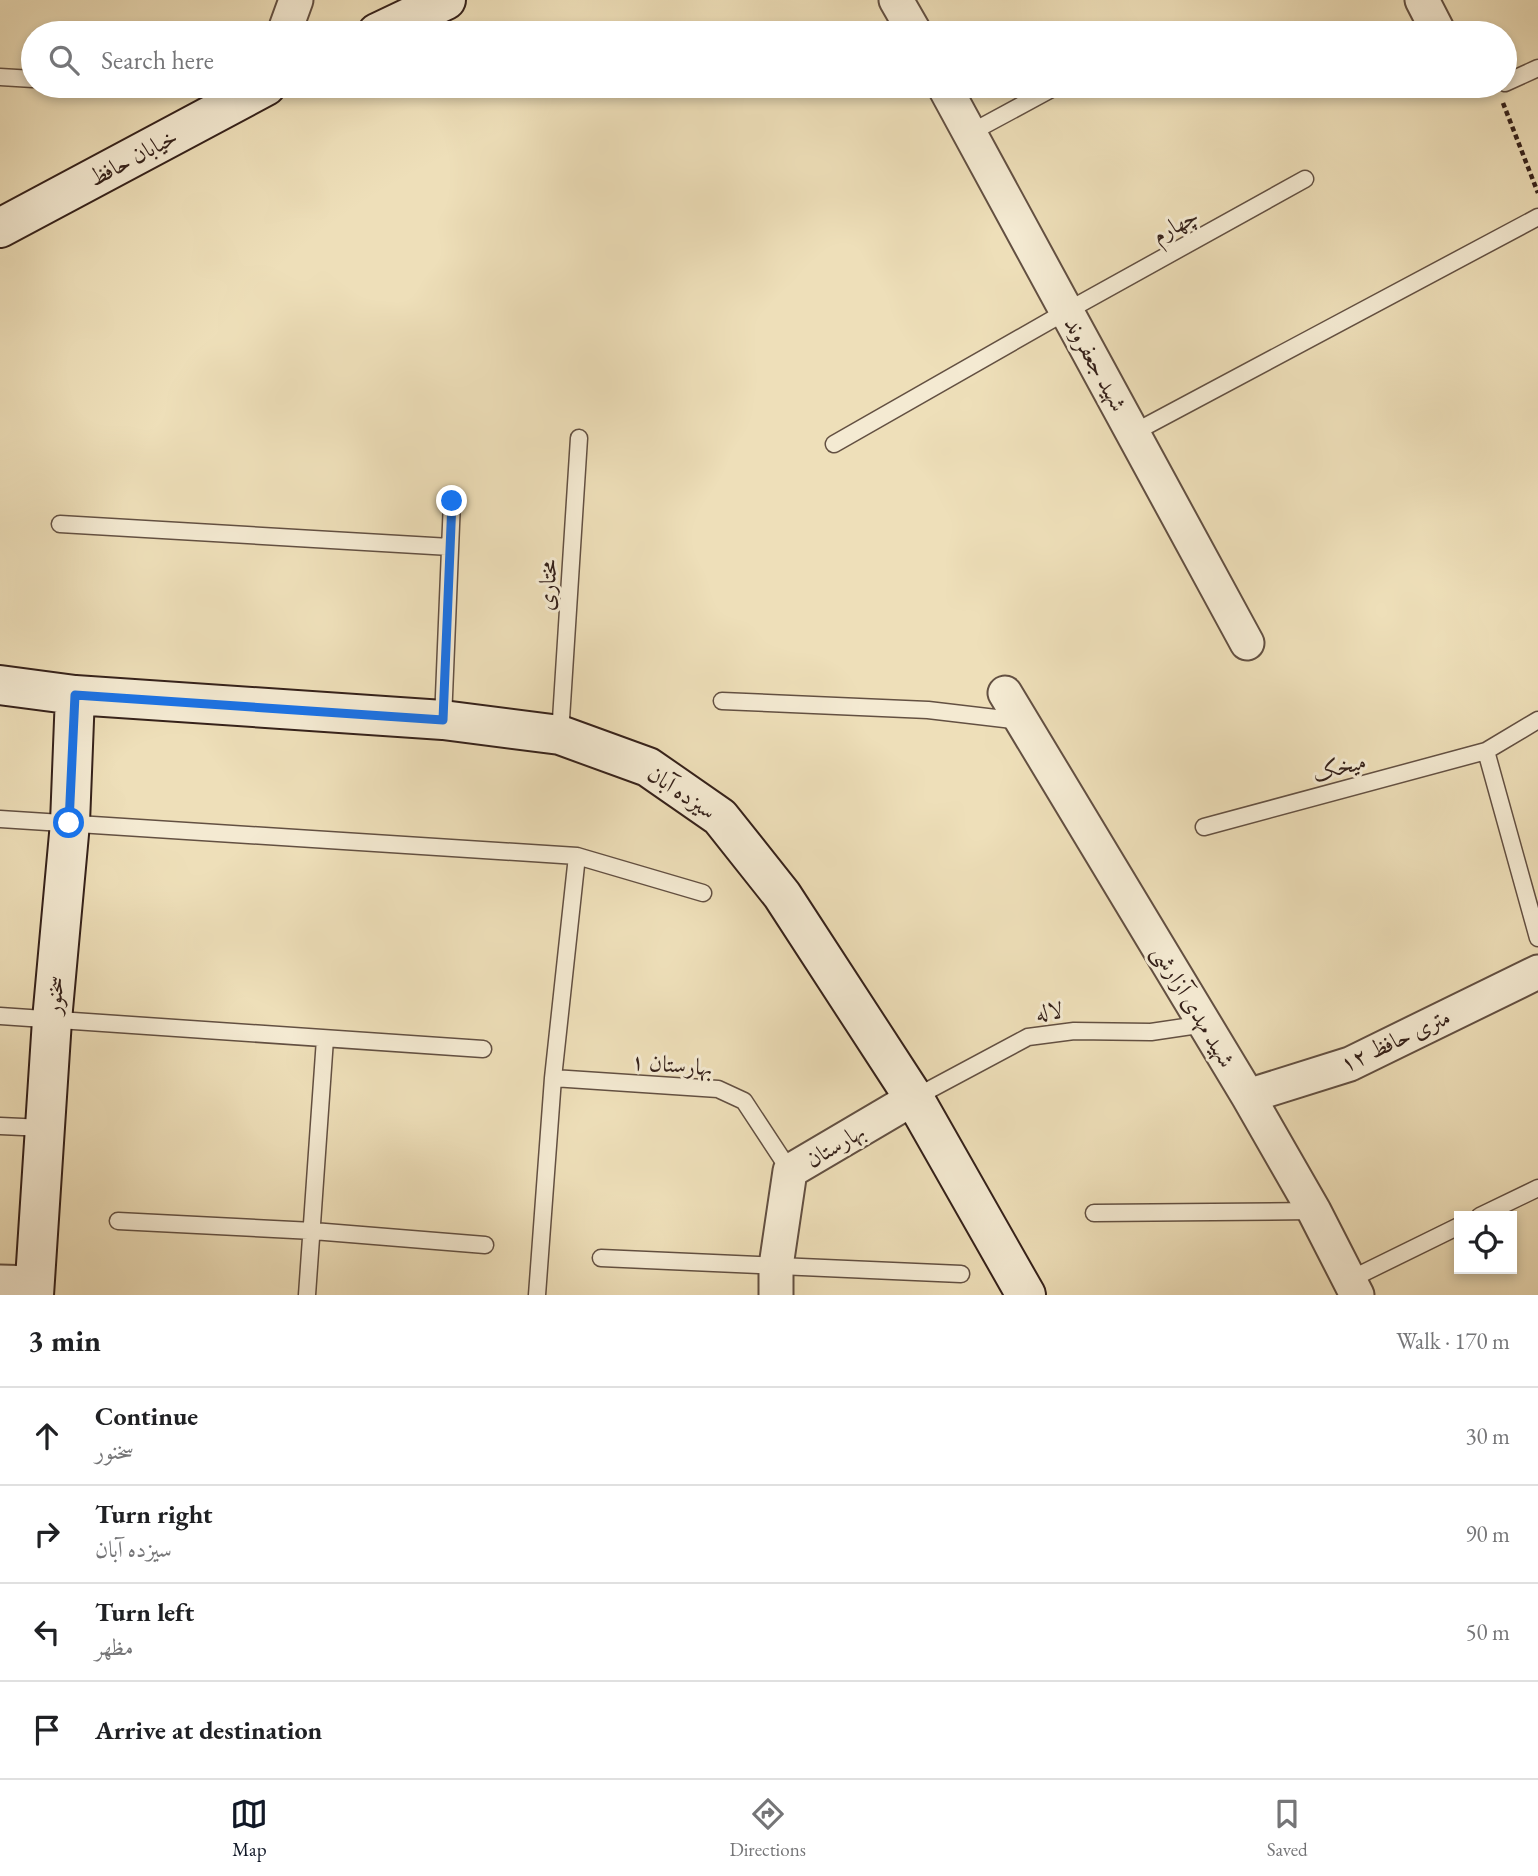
<!DOCTYPE html>
<html lang="en">
<head>
<meta charset="utf-8">
<style>
  body { margin:0; font-family:"EB Garamond",Amiri,serif; background:#f2f2f2; color:#202124 }
  .controls { position:absolute; right:21px; bottom:21px; display:grid; overflow:hidden; border-radius:0px; box-shadow:0 4px 10px #0003 }
  .controls button { width:63px; height:63px; display:grid; place-items:center; padding:0; border:0; border-bottom:2px solid #e0e0e0; background:#fff; color:#202124; font:35px sans-serif }
  .stop { position:absolute; width:21px; height:21px; margin:-16px; border:5px solid #1a73e8; border-radius:50%; background:#fff }
  .stop.end { background:#1a73e8; border-color:#fff; box-shadow:0 2px 7px #0008 }
  .list { margin:0; padding:0; list-style:none }
  h2 { display:flex; justify-content:space-between; align-items:center; height:91px; margin:0; padding:0 28px; font-size:30px }
  h2 small { font-size:23px; font-weight:400; color:#757577 }
  .list li { display:grid; grid-template-columns:46px 1fr auto; gap:21px; align-items:center; box-sizing:border-box; height:98px; padding:0 28px; border-top:2px solid #e0e0e0 }
  .list b { display:block; font-size:26px; white-space:nowrap }
  .list p { margin:0; font-size:23px; white-space:nowrap; color:#757577 }
  .list em { font-size:23px; font-style:normal; color:#757577 }
  .icon { flex:none; width:38px; height:38px; fill:none; stroke:currentColor; stroke-width:2; stroke-linecap:round; stroke-linejoin:round }
  .map { position:relative; flex:none; width:1538px; height:1295px; overflow:hidden }
  .search { position:absolute; background:#fff; box-shadow:0 4px 10px #0003; left:21px; right:21px; top:21px; height:77px; display:flex; align-items:center; gap:18px; box-sizing:border-box; padding:0 24px; border-radius:38px; color:#757577; font-size:26px }
  .sheet { height:483px; background:#fff }
  nav { display:flex; justify-content:space-around; align-items:center; box-sizing:border-box; height:98px; border-top:2px solid #e0e0e0; background:#fff; font-size:19px; color:#757577 }
  nav a { display:grid; justify-items:center; gap:4px }
  nav .on { color:#111827 }
  .map>svg:first-child { display:block }
  .lines { fill:none; stroke-linecap:round; stroke-linejoin:round }
  .lane-casing { stroke:#635042; stroke-width:19 }
  .street-casing { stroke:#635042; stroke-width:37 }
  .secondary-casing { stroke:#35211a; stroke-width:42 }
  .path { stroke:#35211a; stroke-width:4.5; stroke-dasharray:5 3.5; stroke-linecap:butt }
  .lane { stroke:#f4ead2; stroke-width:16 }
  .street { stroke:#f4ead2; stroke-width:33 }
  .secondary { stroke:#f4ead2; stroke-width:38 }
  .route { stroke:#1a73e8; stroke-width:9 }
  .labels { text-anchor:middle; stroke-width:6; stroke-linejoin:round; paint-order:stroke }
  .street-label { font-size:23px; fill:#35211a; stroke:#f4ead2 }
</style>
</head>
<body>
<div class="map">
<svg width="1538" height="1295" viewBox="0 0 1538 1295">
  <rect width="100%" height="100%" fill="#eedfb9"/>
  <filter id="stains"><feTurbulence type="fractalNoise" baseFrequency=".00286" numOctaves="4"/><feColorMatrix values="0 0 0 0 .2 0 0 0 0 .09 0 0 0 0 .02 0 0 0 .5 -.17"/></filter>
  <radialGradient id="worn" r=".72"><stop offset=".6" stop-color="#630" stop-opacity="0"/><stop offset="1" stop-color="#630" stop-opacity=".3"/></radialGradient>
  <g class="lines">
    <g class="lane-casing">
      <path id="lane" d="M0 77 33 79
        M1505 83 1538 68
        M146 86 205 89
        M970 133 1057 86
        M1133 433 1538 217
        M834 444 1067 311 1305 179
        M60 524 450 547
        M722 701 928 710 1021 721
        M443 720 452 501
        M560 735 579 438
        M1486 751 1538 938
        M0 819 577 856 703 893
        M1204 827 1486 751 1538 720
        M0 1016 483 1049
        M553 1078 718 1089 744 1101 790 1171
        M914 1098 1028 1037 1074 1031 1151 1032 1205 1024
        M0 1126 45 1128
        M1094 1213 1314 1211
        M1480 1216 1538 1188
        M118 1221 313 1231 485 1245
        M601 1258 961 1274
        M1349 1280 1459 1226
        M307 1295 325 1039
        M537 1295 553 1078 577 856"/>
    </g>
    <g class="street-casing">
      <path id="street" d="M896 0 915 33
        M1422 0 1439 33
        M284 33 296 0
        M944 86 1247 643
        M1005 693 1248 1096 1314 1211 1357 1295
        M1248 1096 1350 1064 1538 972
        M0 1282 34 1283
        M776 1295V1266L790 1171 914 1098"/>
    </g>
    <g class="secondary-casing">
      <path id="secondary" d="M377 33 446 0
        M0 228 266 86
        M0 685 75 695 443 720 560 735 648 767 720 817 782 895 914 1098 1026 1295
        M34 1295 52 1020 70 823 75 695"/>
    </g>
    <path class="path" d="M1503 103 1538 193"/>
    <use href="#lane" class="lane"/>
    <use href="#street" class="street"/>
    <use href="#secondary" class="secondary"/>
  </g>
  <g class="lines">
    <path class="route" d="M69 823 75 695 443 720 452 501"/>
  </g>
  <g class="labels">
    <g class="street-label">
      <text transform="translate(133 157) rotate(-28)" y="8">خیابان حافظ</text>
      <text transform="translate(1175 225) rotate(-29)" y="8">چهارم</text>
      <text transform="translate(1096 364) rotate(61)" y="8">شهید جعفروند</text>
      <text transform="translate(547 585) rotate(-86)" y="8">مختاری</text>
      <text transform="translate(1339 767) rotate(-15)" y="8">میخک</text>
      <text transform="translate(682 792) rotate(34)" y="8">سیزده آبان</text>
      <text transform="translate(54 995) rotate(-85)" y="8">سخنور</text>
      <text transform="translate(1194 1006) rotate(59)" y="8">شهید مهدی آزارشی</text>
      <text transform="translate(1049 1011) rotate(-7)" y="8">لاله</text>
      <text transform="translate(1395 1040) rotate(-25)" y="8">۱۲ متری حافظ</text>
      <text transform="translate(672 1064) rotate(5)" y="8">بهارستان ۱</text>
      <text transform="translate(835 1145) rotate(-31)" y="8">بهارستان</text>
    </g>
  </g>
  <rect width="100%" height="100%" filter="url(#stains)"/>
  <rect width="100%" height="100%" fill="url(#worn)"/>
</svg>
<div class="controls">
<button><svg class="icon" aria-label="locate" viewBox="0 0 24 24"><circle cx="12" cy="12" r="6"/><path d="M12 2v4M12 18v4M2 12h4M18 12h4"/></svg></button>
</div>
<div class="stop" style="left:69px;top:823px"></div>
<div class="stop end" style="left:452px;top:501px"></div>
<div class="search"><svg class="icon" aria-label="search" viewBox="0 0 24 24"><circle cx="10" cy="10" r="6"/><path d="M15 15l6 6"/></svg>Search here</div>
</div>
<section class="sheet">
<h2>3 min<small>Walk · 170 m</small></h2>
<ul class="list">
<li><svg class="icon" aria-label="ahead" viewBox="0 0 24 24"><path d="M12 20V5M6 11l6-6 6 6"/></svg><div><b>Continue</b><p>سخنور</p></div><em>30 m</em></li>
<li><svg class="icon" aria-label="right" viewBox="0 0 24 24"><path d="M7 20v-9h11M14 6l5 5-5 5"/></svg><div><b>Turn right</b><p>سیزده آبان</p></div><em>90 m</em></li>
<li><svg class="icon" aria-label="left" viewBox="0 0 24 24"><path d="M17 20v-9H6M10 6l-5 5 5 5"/></svg><div><b>Turn left</b><p>مظهر</p></div><em>50 m</em></li>
<li><svg class="icon" aria-label="arrive" viewBox="0 0 24 24"><path d="M6 21V4h12l-3 4 3 4H6"/></svg><div><b>Arrive at destination</b></div></li>
</ul>
</section>
<nav>
<a class="on"><svg class="icon" aria-label="map" viewBox="0 0 24 24"><path d="M3 6l6-2 6 2 6-2v14l-6 2-6-2-6 2zM9 4v14M15 6v14"/></svg>Map</a>
<a><svg class="icon" aria-label="directions" viewBox="0 0 24 24"><path d="M12 3l9 9-9 9-9-9zM9 14v-3h6M13 9l2 2-2 2"/></svg>Directions</a>
<a><svg class="icon" aria-label="saved" viewBox="0 0 24 24"><path d="M7 4h10v16l-5-4-5 4z"/></svg>Saved</a>
</nav>
</body>
</html>
